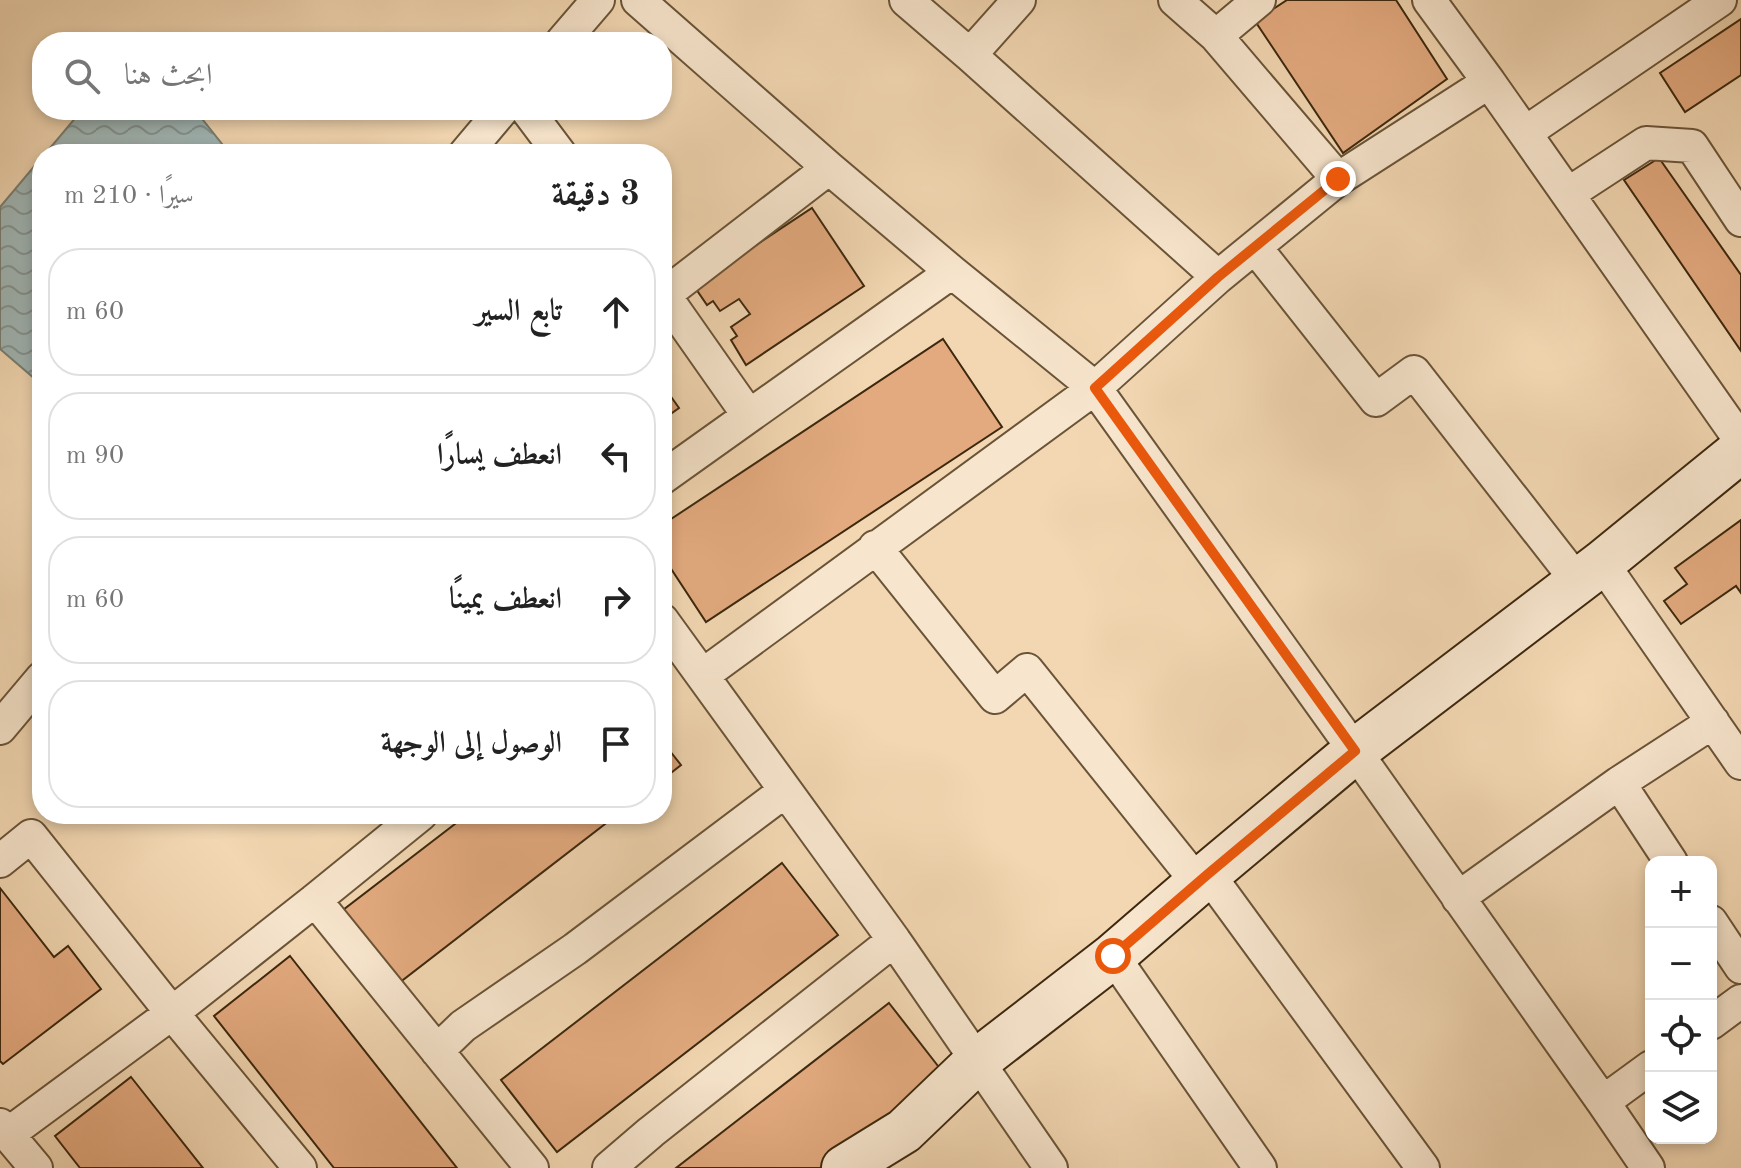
<!DOCTYPE html>
<html lang="ar">
<head>
<meta charset="utf-8">
<style>
  body { margin:0; font-family:"Old Standard TT",Amiri,serif; background:#f2f2f2; color:#222; direction:rtl }
  .controls { position:absolute; right:24px; bottom:24px; display:grid; overflow:hidden; border-radius:16px; box-shadow:0 4px 12px #0003 }
  .controls button { width:72px; height:72px; display:grid; place-items:center; padding:0; border:0; border-bottom:2px solid #e0e0e0; background:#fff; color:#222; font:40px sans-serif }
  .stop { position:absolute; width:24px; height:24px; margin:-18px; border:6px solid #ea580c; border-radius:50%; background:#fff }
  .stop.end { background:#ea580c; border-color:#fff; box-shadow:0 2px 8px #0008 }
  .list { margin:0; padding:0; list-style:none }
  h2 { display:flex; justify-content:space-between; align-items:center; height:104px; margin:0; padding:0 32px; font-size:34px }
  h2 small { font-size:26px; font-weight:400; color:#767676 }
  .list li { display:grid; grid-template-columns:52px 1fr auto; gap:24px; align-items:center; box-sizing:border-box; height:128px; margin:0 16px 16px; padding:0 16px; border:2px solid #e0e0e0; border-radius:32px }
  .list b { display:block; font-size:30px; white-space:nowrap }
  .list em { font-size:26px; font-style:normal; color:#767676 }
  .icon { flex:none; width:44px; height:44px; fill:none; stroke:currentColor; stroke-width:2; stroke-linecap:round; stroke-linejoin:round }
  .map { position:relative; flex:none; width:1741px; height:1168px; overflow:hidden; direction:ltr }
  .search { position:absolute; background:#fff; box-shadow:0 4px 12px #0003; left:32px; top:32px; width:640px; height:88px; display:flex; align-items:center; gap:20px; box-sizing:border-box; padding:0 28px; border-radius:32px; color:#767676; font-size:30px }
  .panel { position:absolute; background:#fff; box-shadow:0 4px 12px #0003; left:32px; top:144px; width:640px; height:680px; border-radius:32px; direction:rtl }
  .map>svg:first-child { display:block }
  .water { fill:url(#water-waves); stroke:#787e73; stroke-width:2 }
  .building { fill:#e3aa7f; stroke:#3d280e; stroke-width:2 }
  .lines { fill:none; stroke-linecap:round; stroke-linejoin:round }
  .street-casing { stroke:#6a5437; stroke-width:36 }
  .secondary-casing { stroke:#3d280e; stroke-width:48 }
  .street { stroke:#f7e5cd; stroke-width:32 }
  .secondary { stroke:#f7e5cd; stroke-width:44 }
  .route { stroke:#ea580c; stroke-width:10 }
</style>
</head>
<body>
<div class="map">
<svg width="1741" height="1168" viewBox="0 0 1741 1168">
  <defs>
    <pattern id="water-waves" width="16" height="10" patternUnits="userSpaceOnUse" patternTransform="scale(2)"><rect width="16" height="10" fill="#a0b7b7"/><path d="M0 5q4-4 8 0t8 0" fill="none" stroke="#849593"/></pattern>
  </defs>
  <rect width="100%" height="100%" fill="#f2d7b2"/>
  <filter id="stains"><feTurbulence type="fractalNoise" baseFrequency=".0025" numOctaves="4"/><feColorMatrix values="0 0 0 0 .2 0 0 0 0 .09 0 0 0 0 .02 0 0 0 .5 -.17"/></filter>
  <radialGradient id="worn" r=".72"><stop offset=".6" stop-color="#630" stop-opacity="0"/><stop offset="1" stop-color="#630" stop-opacity=".3"/></radialGradient>
  <path class="water" d="M82 110H195L230 154H45Z
    M42 157V385L0 349V207Z"/>
  <path class="building" d="M1287 0H1396L1447 79 1343 153 1255 21Z
    M1741 19V75L1685 112 1660 73Z
    M1659 158 1741 275V351L1624 180Z
    M812 208 864 286 746 365 731 340 737 336 731 327 750 314 739 299 720 311 713 301 707 305 694 286Z
    M943 339 1002 427 706 622 662 555V525Z
    M662 384 679 408 662 420Z
    M1741 520V593L1736 586 1681 624 1664 601 1687 584 1675 568Z
    M662 741 681 765 662 780Z
    M468 814H618L399 983 343 910Z
    M782 863 838 935 557 1152 501 1080Z
    M0 888 54 957 68 946 101 989 3 1064 0 1061Z
    M290 956 457 1168H334L214 1016Z
    M889 1003 945 1075 825 1168H676Z
    M131 1077 203 1168H80L55 1136Z"/>
  <g class="lines">
    <g class="street-casing">
      <path id="street" d="M638 0 829 168 952 272 1095 388 1218 277
        M906 0 970 55
        M1019 0 970 55 1218 277 1338 179 1489 82 1429 0
        M1175 0 1216 36 1338 179
        M1216 36 1259 0
        M562 42 598 0
        M1489 82 1741 441
        M527 110 560 154
        M1525 133 1720 0
        M465 154 502 110
        M1568 194 1646 143 1692 146 1741 220
        M1255 247 1376 400 1414 372 1578 582
        M662 292 749 416 952 272
        M664 295 829 168
        M662 478 749 416
        M875 547 995 697 1027 670 1198 883
        M1602 563 1741 763
        M662 620 894 940 1051 1168
        M703 675 1095 388 1355 751 1603 1102 1648 1168
        M0 728 42 678
        M1619 783 1671 862
        M0 861 31 836 172 1013 300 1168
        M1208 874 1423 1168
        M1458 898 1619 783 1713 722
        M315 900 532 1168
        M1711 922 1741 967
        M1113 956 1260 1168
        M1711 1023 1741 1001
        M437 1051 463 1026 575 949 785 791
        M1603 1102 1651 1067
        M0 1125 36 1168
        M8 1134 172 1013 315 900 421 814
        M609 1168 651 1132 894 940"/>
    </g>
    <g class="secondary-casing">
      <path id="secondary" d="M844 1168 904 1131 976 1062 1113 956 1208 874 1355 751 1602 563 1741 450"/>
    </g>
    <use href="#street" class="street"/>
    <use href="#secondary" class="secondary"/>
  </g>
  <g class="lines">
    <path class="route" d="M1113 956 1208 874 1355 751 1095 388 1218 277 1338 179"/>
  </g>
  <rect width="100%" height="100%" filter="url(#stains)"/>
  <rect width="100%" height="100%" fill="url(#worn)"/>
</svg>
<div class="controls">
<button>+</button>
<button>−</button>
<button><svg class="icon" aria-label="locate" viewBox="0 0 24 24"><circle cx="12" cy="12" r="6"/><path d="M12 2v4M12 18v4M2 12h4M18 12h4"/></svg></button>
<button><svg class="icon" aria-label="layers" viewBox="0 0 24 24"><path d="M12 4l9 5-9 5-9-5zM3 14l9 5 9-5"/></svg></button>
</div>
<div class="stop" style="left:1113px;top:956px"></div>
<div class="stop end" style="left:1338px;top:179px"></div>
<div class="search"><svg class="icon" aria-label="search" viewBox="0 0 24 24"><circle cx="10" cy="10" r="6"/><path d="M15 15l6 6"/></svg>ابحث هنا</div>
<section class="panel">
<h2>3 دقيقة<small>سيرًا · 210 m</small></h2>
<ul class="list">
<li><svg class="icon" aria-label="ahead" viewBox="0 0 24 24"><path d="M12 20V5M6 11l6-6 6 6"/></svg><div><b>تابع السير</b></div><em>60 m</em></li>
<li><svg class="icon" aria-label="left" viewBox="0 0 24 24"><path d="M17 20v-9H6M10 6l-5 5 5 5"/></svg><div><b>انعطف يسارًا</b></div><em>90 m</em></li>
<li><svg class="icon" aria-label="right" viewBox="0 0 24 24"><path d="M7 20v-9h11M14 6l5 5-5 5"/></svg><div><b>انعطف يمينًا</b></div><em>60 m</em></li>
<li><svg class="icon" aria-label="arrive" viewBox="0 0 24 24"><path d="M6 21V4h12l-3 4 3 4H6"/></svg><div><b>الوصول إلى الوجهة</b></div></li>
</ul>
</section>
</div>
</body>
</html>
